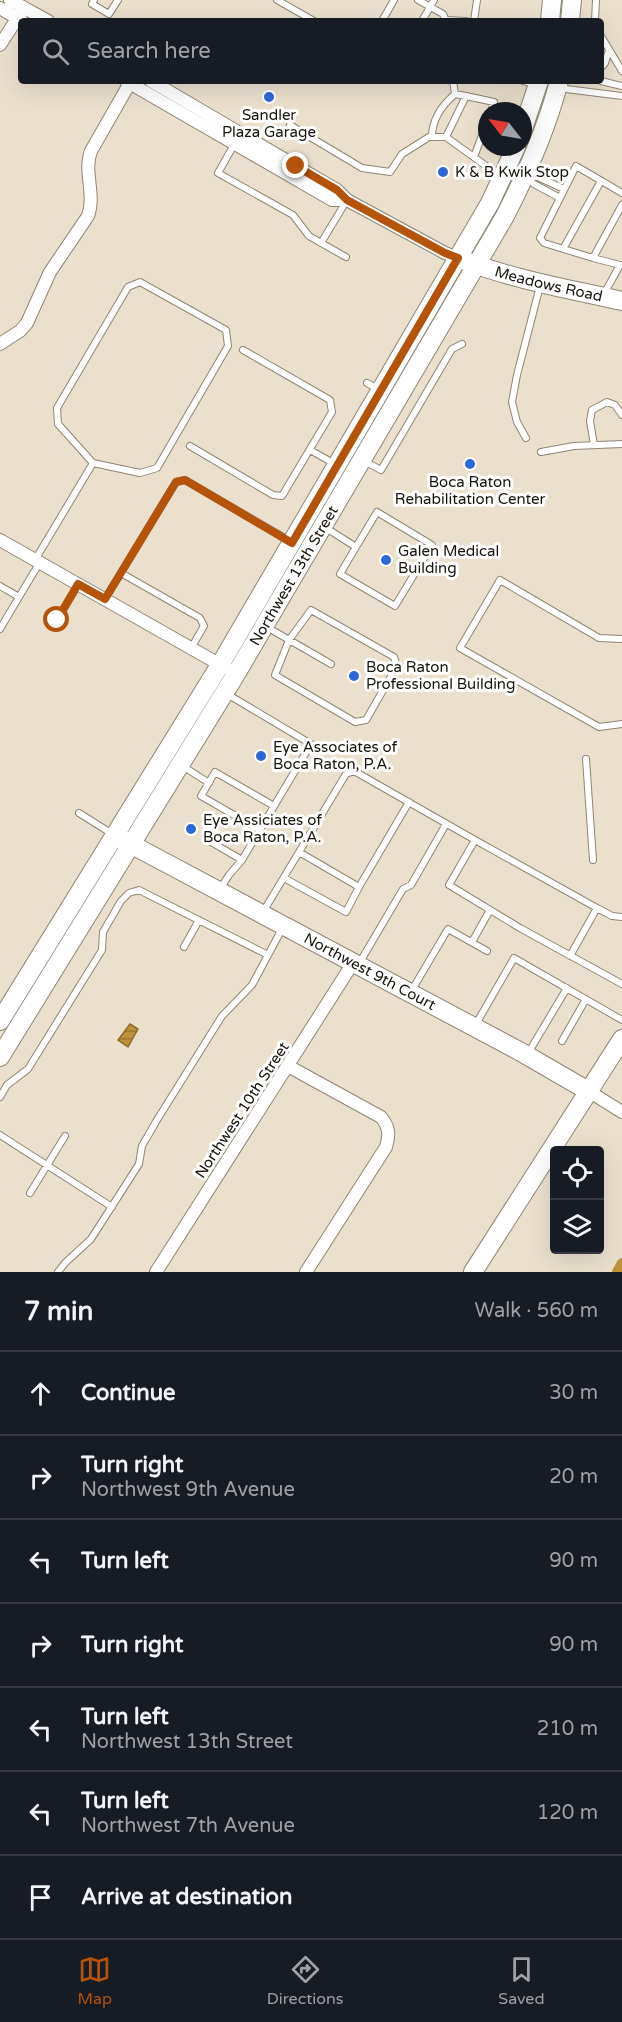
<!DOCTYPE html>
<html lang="en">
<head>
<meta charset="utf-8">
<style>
  body { margin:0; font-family:"Varela Round",sans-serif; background:#242831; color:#f1f3f6 }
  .controls { position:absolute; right:18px; bottom:18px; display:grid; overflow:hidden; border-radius:6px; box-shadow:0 6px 24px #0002 }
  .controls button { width:54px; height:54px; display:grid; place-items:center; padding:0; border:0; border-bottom:2px solid #363941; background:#171b24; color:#f1f3f6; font:30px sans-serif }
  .compass { position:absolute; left:478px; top:102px; width:54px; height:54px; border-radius:50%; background:#171b24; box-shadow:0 6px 24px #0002; rotate:301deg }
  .stop { position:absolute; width:18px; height:18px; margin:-14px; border:4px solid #b45309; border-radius:50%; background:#fff }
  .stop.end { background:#b45309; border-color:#fff; box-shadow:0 2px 6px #0008 }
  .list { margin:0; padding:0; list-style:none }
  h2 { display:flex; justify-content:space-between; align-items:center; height:78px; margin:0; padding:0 24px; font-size:26px }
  h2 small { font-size:20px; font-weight:400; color:#9ea1a6 }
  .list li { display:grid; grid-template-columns:39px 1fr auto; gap:18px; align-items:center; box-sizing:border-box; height:84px; padding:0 24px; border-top:2px solid #363941 }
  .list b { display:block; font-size:22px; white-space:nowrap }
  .list p { margin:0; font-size:20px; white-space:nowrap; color:#9ea1a6 }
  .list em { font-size:20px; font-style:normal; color:#9ea1a6 }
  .icon { flex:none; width:33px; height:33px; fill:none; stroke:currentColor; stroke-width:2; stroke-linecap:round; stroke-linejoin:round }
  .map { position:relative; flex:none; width:622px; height:1272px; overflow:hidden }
  .search { position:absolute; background:#171b24; box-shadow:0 6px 24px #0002; left:18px; right:18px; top:18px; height:66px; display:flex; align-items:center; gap:15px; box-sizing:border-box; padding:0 21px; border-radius:6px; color:#9ea1a6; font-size:22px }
  .sheet { height:666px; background:#171b24 }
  nav { display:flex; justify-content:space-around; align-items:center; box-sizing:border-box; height:84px; border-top:2px solid #363941; background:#171b24; font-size:16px; color:#9ea1a6 }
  nav a { display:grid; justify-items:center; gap:3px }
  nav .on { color:#b45309 }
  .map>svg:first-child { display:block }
  .water { fill:url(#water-rules); stroke:#8d6c2b; stroke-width:1.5 }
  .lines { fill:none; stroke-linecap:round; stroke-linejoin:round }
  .canal { stroke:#bf9238; stroke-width:10 }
  .lane-casing { stroke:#8e8574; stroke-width:8 }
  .street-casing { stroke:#8e8574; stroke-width:14 }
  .secondary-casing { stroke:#8e8574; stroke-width:20 }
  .lane { stroke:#fff; stroke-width:6 }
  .street { stroke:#fff; stroke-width:12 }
  .secondary { stroke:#fff; stroke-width:18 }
  .route { stroke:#b45309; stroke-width:8 }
  .poi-dot { fill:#2f69d7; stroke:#fff; stroke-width:2 }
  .labels { text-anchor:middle; stroke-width:6; stroke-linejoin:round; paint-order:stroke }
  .poi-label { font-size:15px; fill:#17140e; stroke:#fff; text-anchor:start }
  .street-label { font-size:15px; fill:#17140e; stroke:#fff }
</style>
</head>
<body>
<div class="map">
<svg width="622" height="1272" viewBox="0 0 622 1272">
  <defs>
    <pattern id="water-rules" width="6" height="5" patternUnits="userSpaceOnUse" patternTransform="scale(1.5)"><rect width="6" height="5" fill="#bf9238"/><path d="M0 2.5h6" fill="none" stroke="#9a762e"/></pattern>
  </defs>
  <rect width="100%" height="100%" fill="#ebe0ce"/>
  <path class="water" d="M130 1024 138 1029 128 1047 118 1040Z"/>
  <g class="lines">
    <path class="canal" d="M617 1272 622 1263"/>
    <g class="lane-casing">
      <path id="lane" d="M94 0 92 4 109 14 118 0
        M277 0 314 21
        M418 0 443 14 446 21
        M446 20 466 21
        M382 21 394 0
        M422 21 434 0
        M474 21 477 0
        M595 21 596 0
        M601 36 622 71
        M601 68 605 63 609 50
        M453 81 455 94
        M523 81 536 85
        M601 81 622 86
        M558 88 622 96
        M466 96 494 102 491 111
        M290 125 362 168 390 172 402 154 429 137H446L500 176
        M432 137C432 119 441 106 455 94L466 96 446 137
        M235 143 218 173 293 215 309 236 346 257
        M474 157 487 122
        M526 176 538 177 564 189
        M526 177 534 184 560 198
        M321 243 347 200
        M563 249 601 181
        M593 258 544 243 540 238 576 166 622 193
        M140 282 226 330 228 346 157 468 140 473 93 463 58 424 57 408 128 287Z
        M604 294 620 265 593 258 622 205
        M367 383 378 389
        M526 438 517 422 512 402 517 375 540 286
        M594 445 590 421 592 410 607 402 615 405 622 415
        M190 446 273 495 282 496 332 412 330 400 243 350
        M310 450 335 464
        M541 452 574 446 622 444
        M364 461 381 470 452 349 462 344
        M326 528 356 547 377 512 432 545 395 606 340 574 356 547
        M35 560 93 463
        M121 573 176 482 185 480 290 541
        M0 586 19 597 0 629
        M19 597 40 562
        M105 599 121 573 200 618 204 626 191 648
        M311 610 394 657 397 666 366 720 355 722 275 675 289 640Z
        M57 620 78 585
        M265 626 331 664
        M622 639 599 638 500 580 460 648 599 727 622 724
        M586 759 593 860
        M181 765 209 783
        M79 813 114 835
        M260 830 201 796 215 772 274 806
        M206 839 242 860
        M475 840 597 908 570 956
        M284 878 346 912 359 887 299 852
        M359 887 409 802
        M220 889 229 875 242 860 311 744 227 694
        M597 908 612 916 622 917
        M263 912 346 774 354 771 475 840 449 885 520 928 622 984
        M472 942 490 910
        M184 947 199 920
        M360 962 403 889 411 885 446 824
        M412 990 448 929 487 951
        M476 1024 514 958 622 1020
        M562 1041 586 999
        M527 1055 567 988
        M0 1097 7 1085 28 1069 102 950 103 932 121 901 129 893 139 890 268 955
        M0 1135 112 1207
        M30 1193 65 1136
        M58 1272 65 1263 91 1239 139 1164 142 1146 157 1120 222 1016 252 985 283 927"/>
    </g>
    <g class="street-casing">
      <path id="street" d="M10 0 48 21
        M0 8 22 21
        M0 45 24 8
        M126 81 332 200H347
        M151 81 337 190 347 200 445 253 458 258
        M0 344 20 331 27 323 50 272 88 216C96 194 83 172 91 151L131 81
        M0 540 226 668
        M288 1066 381 1117C389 1127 390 1134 386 1147L306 1272
        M590 1092 622 1112
        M156 1272 353 963"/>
    </g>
    <g class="secondary-casing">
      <g id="secondary">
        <path d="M550 21 552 0"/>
        <path d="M570 21 572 0"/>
        <path d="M523 129 539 81"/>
        <path id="s1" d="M466 261C516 280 569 289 622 301"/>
        <path id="s2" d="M121 839 521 1052 590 1092"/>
        <path d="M0 1021 220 665 490 203 516 147"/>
        <path id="s3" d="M0 1057 236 674 505 216C527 173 547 129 559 81"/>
        <path d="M473 1272 622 1039"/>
      </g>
    </g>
    <use href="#lane" class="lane"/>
    <use href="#street" class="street"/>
    <use href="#secondary" class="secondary"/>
  </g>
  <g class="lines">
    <path class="route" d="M57 620 78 584 105 599 176 482 185 480 292 543 458 258 445 253 347 200 337 190 296 166"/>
  </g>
  <g class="poi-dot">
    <circle cx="269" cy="97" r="6"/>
    <circle cx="443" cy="172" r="6"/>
    <circle cx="470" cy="464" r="6"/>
    <circle cx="386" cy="560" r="6"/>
    <circle cx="354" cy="676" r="6"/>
    <circle cx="261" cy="756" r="6"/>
    <circle cx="191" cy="829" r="6"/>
  </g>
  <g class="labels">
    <g class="poi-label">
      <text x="269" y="120" text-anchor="middle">Sandler<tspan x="269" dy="17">Plaza Garage</tspan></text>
      <text x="455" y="177">K &amp; B Kwik Stop</text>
      <text x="470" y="487" text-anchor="middle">Boca Raton<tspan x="470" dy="17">Rehabilitation Center</tspan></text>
      <text x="398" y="556">Galen Medical<tspan x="398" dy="17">Building</tspan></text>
      <text x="366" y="672">Boca Raton<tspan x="366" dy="17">Professional Building</tspan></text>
      <text x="273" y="752">Eye Associates of<tspan x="273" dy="17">Boca Raton, P.A.</tspan></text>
      <text x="203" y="825">Eye Assiciates of<tspan x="203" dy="17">Boca Raton, P.A.</tspan></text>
    </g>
    <g class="street-label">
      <text dy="5" stroke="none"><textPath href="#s1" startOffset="86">Meadows Road</textPath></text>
      <text dy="5" stroke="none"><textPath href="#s3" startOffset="564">Northwest 13th Street</textPath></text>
      <text dy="5" stroke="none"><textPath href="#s2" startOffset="282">Northwest 9th Court</textPath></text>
      <text transform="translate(242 1110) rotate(-57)" y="5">Northwest 10th Street</text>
    </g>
  </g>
</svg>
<div class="controls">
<button><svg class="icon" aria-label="locate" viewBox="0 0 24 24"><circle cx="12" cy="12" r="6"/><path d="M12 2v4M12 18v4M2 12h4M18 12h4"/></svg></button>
<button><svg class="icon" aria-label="layers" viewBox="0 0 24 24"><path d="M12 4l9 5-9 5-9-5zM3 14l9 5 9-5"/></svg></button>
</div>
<svg class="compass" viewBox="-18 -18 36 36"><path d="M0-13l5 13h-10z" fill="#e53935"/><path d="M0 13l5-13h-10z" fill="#9ea1a6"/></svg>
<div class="stop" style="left:57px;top:620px"></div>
<div class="stop end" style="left:296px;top:166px"></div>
<div class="search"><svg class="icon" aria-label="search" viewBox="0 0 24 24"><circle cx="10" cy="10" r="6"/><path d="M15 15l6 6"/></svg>Search here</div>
</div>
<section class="sheet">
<h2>7 min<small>Walk · 560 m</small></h2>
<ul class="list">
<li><svg class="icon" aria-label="ahead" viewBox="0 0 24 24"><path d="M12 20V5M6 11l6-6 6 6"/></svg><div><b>Continue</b></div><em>30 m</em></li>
<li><svg class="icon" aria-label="right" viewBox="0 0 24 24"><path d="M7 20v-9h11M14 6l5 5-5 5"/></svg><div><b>Turn right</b><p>Northwest 9th Avenue</p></div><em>20 m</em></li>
<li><svg class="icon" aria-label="left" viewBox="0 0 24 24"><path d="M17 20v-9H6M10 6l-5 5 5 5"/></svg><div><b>Turn left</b></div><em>90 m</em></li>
<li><svg class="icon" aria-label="right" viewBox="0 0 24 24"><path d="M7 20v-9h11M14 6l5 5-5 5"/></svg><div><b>Turn right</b></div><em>90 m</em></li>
<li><svg class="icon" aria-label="left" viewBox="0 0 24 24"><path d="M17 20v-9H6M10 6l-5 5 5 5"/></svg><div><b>Turn left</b><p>Northwest 13th Street</p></div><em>210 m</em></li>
<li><svg class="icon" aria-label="left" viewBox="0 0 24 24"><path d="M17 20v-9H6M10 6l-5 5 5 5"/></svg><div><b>Turn left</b><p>Northwest 7th Avenue</p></div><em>120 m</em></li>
<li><svg class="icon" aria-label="arrive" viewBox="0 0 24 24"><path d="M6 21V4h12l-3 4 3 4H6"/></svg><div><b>Arrive at destination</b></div></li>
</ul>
</section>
<nav>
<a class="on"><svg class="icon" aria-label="map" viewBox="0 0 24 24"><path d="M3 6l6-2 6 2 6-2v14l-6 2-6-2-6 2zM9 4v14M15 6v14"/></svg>Map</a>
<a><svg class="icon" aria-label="directions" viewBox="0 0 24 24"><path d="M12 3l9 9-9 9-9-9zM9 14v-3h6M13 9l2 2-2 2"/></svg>Directions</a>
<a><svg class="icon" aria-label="saved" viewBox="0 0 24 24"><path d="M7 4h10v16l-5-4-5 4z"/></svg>Saved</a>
</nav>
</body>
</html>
